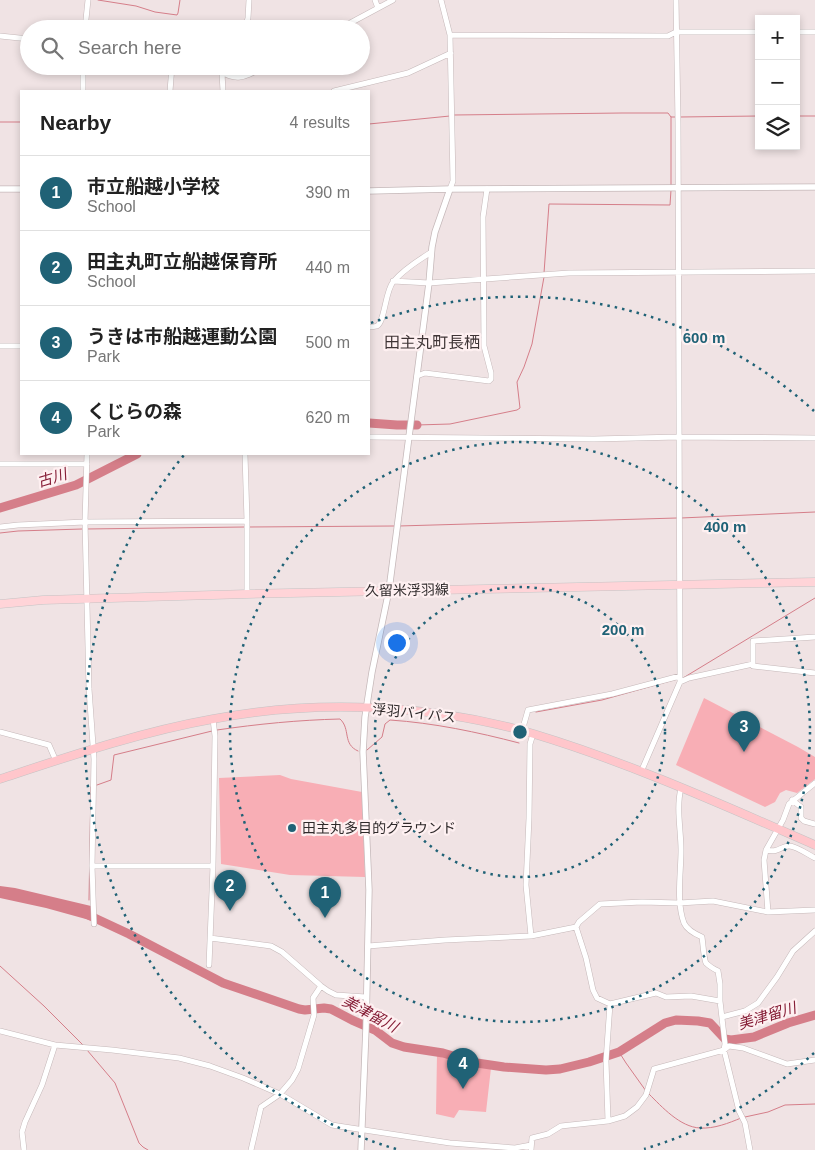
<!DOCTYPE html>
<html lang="en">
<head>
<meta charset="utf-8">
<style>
  body { margin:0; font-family:Arial,"Noto Sans JP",sans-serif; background:#f6f6f6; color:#222 }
  .controls { position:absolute; right:15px; top:15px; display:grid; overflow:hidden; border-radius:0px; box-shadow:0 2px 8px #0003 }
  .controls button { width:45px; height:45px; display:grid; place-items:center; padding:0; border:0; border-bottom:1px solid #e0e0e0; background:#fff; color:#222; font:25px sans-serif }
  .you { position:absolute; left:396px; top:642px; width:18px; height:18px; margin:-12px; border:4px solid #fff; border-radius:50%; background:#1a73e8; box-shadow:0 0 0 8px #1a73e833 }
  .badge { display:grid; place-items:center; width:32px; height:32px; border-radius:50%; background:#206276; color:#fff; font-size:16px; font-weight:700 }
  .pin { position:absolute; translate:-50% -41px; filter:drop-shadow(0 1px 2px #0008) }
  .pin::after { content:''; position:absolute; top:26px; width:18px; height:15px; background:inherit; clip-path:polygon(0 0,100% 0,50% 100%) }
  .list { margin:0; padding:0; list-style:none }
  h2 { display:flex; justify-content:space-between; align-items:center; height:65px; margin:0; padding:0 20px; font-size:21px }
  h2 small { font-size:16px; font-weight:400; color:#767676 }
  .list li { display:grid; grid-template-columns:32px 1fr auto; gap:15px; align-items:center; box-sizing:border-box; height:75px; padding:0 20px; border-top:1px solid #e0e0e0 }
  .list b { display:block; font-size:19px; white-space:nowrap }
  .list p { margin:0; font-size:16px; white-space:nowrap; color:#767676 }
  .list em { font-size:16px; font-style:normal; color:#767676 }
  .icon { flex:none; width:28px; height:28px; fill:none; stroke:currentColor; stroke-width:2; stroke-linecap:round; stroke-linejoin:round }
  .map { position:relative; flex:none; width:815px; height:1150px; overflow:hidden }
  .search { position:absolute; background:#fff; box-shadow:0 2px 8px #0003; left:20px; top:20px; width:350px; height:55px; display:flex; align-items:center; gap:12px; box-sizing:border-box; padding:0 18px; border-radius:28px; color:#767676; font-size:19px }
  .panel { position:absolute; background:#fff; box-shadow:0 2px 8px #0003; left:20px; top:90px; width:350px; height:365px; border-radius:0px }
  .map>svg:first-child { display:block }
  .green { fill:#f8aeb5 }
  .water { fill:#d57e89 }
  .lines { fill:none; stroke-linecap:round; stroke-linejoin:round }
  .stream { stroke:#d57e89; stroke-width:1 }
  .river { stroke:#d57e89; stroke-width:9 }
  .minor-casing { stroke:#c5b8b9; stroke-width:6 }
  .tertiary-casing { stroke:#c5b8b9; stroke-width:7 }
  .primary-casing { stroke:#c5c3c4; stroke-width:9 }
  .trunk-casing { stroke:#c5c3c4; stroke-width:9 }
  .minor { stroke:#fff; stroke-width:5 }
  .tertiary { stroke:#fff; stroke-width:5.5 }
  .primary { stroke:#ffd4d8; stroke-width:8 }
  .trunk { stroke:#ffc6cb; stroke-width:8 }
  .ring { fill:none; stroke:#206276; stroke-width:2.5; stroke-dasharray:2.5 5 }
  .poi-dot { fill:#206276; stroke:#fef0f1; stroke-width:2 }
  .labels { text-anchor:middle; stroke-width:4.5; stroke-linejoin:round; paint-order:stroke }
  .street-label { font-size:14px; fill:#2f2a2b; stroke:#fef0f1 }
  .poi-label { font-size:14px; fill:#2f2a2b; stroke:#fef0f1; text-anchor:start }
  .water-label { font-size:15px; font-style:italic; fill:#851d36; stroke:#fef0f1 }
  .quarter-label { font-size:16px; fill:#3f3536; stroke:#fef0f1 }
  .centre { fill:#206276; stroke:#fef0f1; stroke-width:2.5 }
  .ring-label { font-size:15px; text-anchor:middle; font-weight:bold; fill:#206276; stroke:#fef0f1; stroke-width:4.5; stroke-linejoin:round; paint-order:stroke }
</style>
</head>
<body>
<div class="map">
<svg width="815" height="1150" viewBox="0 0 815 1150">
  <rect width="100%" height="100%" fill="#f0e3e4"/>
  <path class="green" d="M704 698 798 747 815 757V779L797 793 786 790 780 793 775 802 765 807 676 765Z
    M280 775 291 779 362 792 365 877 290 875 221 864 219 778Z
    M437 1054 491 1068 486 1112 459 1110 454 1118 436 1114Z"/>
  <path class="water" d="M0 886 15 888 91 906 93 921 46 908 0 898Z"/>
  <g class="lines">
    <path class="stream" d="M98 0 136 6 155 12 177 15 178 13 180 0
      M454 115 622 113H668L671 117H676
      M796 116H815
      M671 117V186
      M680 117 759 116
      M0 122H21
      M369 124 450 116
      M544 273 549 204 670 205 671 190
      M417 425 450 424 517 410 520 408 517 382 524 367 532 344 544 277
      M681 518 815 512
      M399 526 677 518
      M249 527 395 526
      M86 529 245 527
      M0 533 18 531 82 529
      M683 678 815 598
      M536 712 602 700 677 679
      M217 730C258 724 299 720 340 719 351 729 342 744 358 751
      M367 750 382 737 385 724 390 720C434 723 477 732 519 743
      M97 785 111 780 114 755 212 731
      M89 900 91 787
      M0 966 44 1006 83 1045
      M87 1050 115 1083 139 1143 143 1147 148 1150
      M619 1052 626 1063 646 1091
      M649 1094C662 1107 680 1127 700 1128 714 1129 729 1123 741 1118
      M745 1117 768 1112 785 1105 815 1104"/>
    <path class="river" d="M369 423 397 425H417
      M0 508 76 485 137 454
      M86 914 129 934 223 983 299 1009 305 1010 324 1008 331 1009 352 1020 375 1030 392 1043 404 1047 443 1053 477 1063 504 1067 546 1070 560 1069 589 1062 619 1052 665 1023 676 1020 698 1021 710 1023 725 1039 731 1040 754 1037 788 1023 815 1015"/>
    <g class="minor-casing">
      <path id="minor" d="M375 0 378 8
        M441 0 450 35 453 181 450 189
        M85 29 88 0
        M245 29 248 18 249 0
        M339 29 393 0
        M796 32H815
        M450 35 662 36H668L676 32H759
        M0 36 29 39
        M83 66V91
        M208 66C238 80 235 82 266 66
        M170 91 172 66
        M223 91 222 73 226 66
        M334 91 408 73 451 53
        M393 281 429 283 569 273 815 271
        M369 327C371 327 374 327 377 326 385 321 385 292 393 282 403 270 417 261 430 253
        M0 346H21
        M417 376 425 373 489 381 491 379V373L484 346 483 217 487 189
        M369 437 594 439 679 437 815 438
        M87 454 85 522 89 689 94 759 92 866 94 924
        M245 454 247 521V594
        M0 464H87
        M0 527 18 525 85 522 247 521
        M753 664V641L815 637
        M680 682 689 678 753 664V666L815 673
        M522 731 528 710 612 694 680 676
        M0 732 49 745 56 761
        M641 772 680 682 678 123 676 0
        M681 788C676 808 681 830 681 850 681 873 676 902 684 923 687 930 695 934 702 937 703 944 704 960 706 963 709 966 714 969 718 971L720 984V1001L725 1044 724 1050 739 1111 745 1123 750 1150
        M792 800 801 807V818L804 821 815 824
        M766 850C780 853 780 846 789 846 796 846 809 855 815 858
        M92 866H213
        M768 912 764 860 766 850 783 820 789 804 815 783
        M576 927 586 958 593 990 597 998 610 1004 656 993 666 997 691 996 720 1001
        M531 936 526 885 529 818 530 744 533 734
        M210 938 271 946 282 952 321 986 328 991 336 995 366 997
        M368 946 445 940 531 936 576 927 579 922 600 904 642 902 679 903 713 901 768 912 815 910
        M209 965 213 866 215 736 213 719
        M722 1017 745 1011 758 1003 777 977 793 951 815 931
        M0 1031 55 1045 112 1050 179 1058 210 1066 243 1078 280 1094 332 1125 338 1126 450 1143 515 1148 531 1145
        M608 1121 606 1061 610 1004
        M24 1150 22 1132 25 1122 42 1085 55 1045
        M251 1150 261 1107 280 1094 292 1080 298 1069 314 1015 313 998 321 986
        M531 1150 532 1138 548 1134 561 1126 608 1121 625 1116 637 1107 646 1095 654 1069 724 1050 729 1046 743 1048 787 1064 815 1060"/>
    </g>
    <g class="tertiary-casing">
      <path id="tertiary" d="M0 189H21
        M369 191 450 189 815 187
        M361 1150 366 1028 369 890 363 752 365 717 372 672 389 590 429 283 432 247 435 232 450 189"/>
    </g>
    <g class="primary-casing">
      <path id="primary" d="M0 604 43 600 247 594 815 582"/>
    </g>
    <g class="trunk-casing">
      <path id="trunk" d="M0 779C70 756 140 732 213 719 317 699 432 704 534 734 630 763 723 805 815 845"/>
    </g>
    <use href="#minor" class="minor"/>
    <use href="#tertiary" class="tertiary"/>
    <use href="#primary" class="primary"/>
    <use href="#trunk" class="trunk"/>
  </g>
  <g class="ring">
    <circle cx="520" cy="732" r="145"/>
    <circle cx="520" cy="732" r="290"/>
    <path d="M814 1053A435 435 0 0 1 644 1149M396 1149A435 435 0 0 1 184 455M371 323A435 435 0 0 1 814 411"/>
  </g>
  <circle class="poi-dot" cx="292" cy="828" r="5"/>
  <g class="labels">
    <g class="street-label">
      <text transform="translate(407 590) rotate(-1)" y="5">久留米浮羽線</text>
      <text transform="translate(414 713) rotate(6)" y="5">浮羽バイパス</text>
    </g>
    <g class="poi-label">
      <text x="302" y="833">田主丸多目的グラウンド</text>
    </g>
    <g class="water-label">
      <text transform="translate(52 478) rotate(-17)" y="5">古川</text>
      <text transform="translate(370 1014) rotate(28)" y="5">美津留川</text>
      <text transform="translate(767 1016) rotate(-17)" y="5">美津留川</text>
    </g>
    <g class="quarter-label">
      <text x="432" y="348">田主丸町長栖</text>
    </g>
  </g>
  <circle cx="520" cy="732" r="8" class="centre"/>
  <g class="ring-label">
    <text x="704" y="343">600 m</text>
    <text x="725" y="532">400 m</text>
    <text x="623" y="635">200 m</text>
  </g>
</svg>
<div class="controls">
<button>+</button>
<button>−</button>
<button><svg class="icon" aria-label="layers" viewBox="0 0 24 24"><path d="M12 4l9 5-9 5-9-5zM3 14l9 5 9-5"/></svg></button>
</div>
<div class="you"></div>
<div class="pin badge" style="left:325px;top:918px">1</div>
<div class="pin badge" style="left:230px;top:911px">2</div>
<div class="pin badge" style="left:744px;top:752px">3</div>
<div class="pin badge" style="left:463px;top:1089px">4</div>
<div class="search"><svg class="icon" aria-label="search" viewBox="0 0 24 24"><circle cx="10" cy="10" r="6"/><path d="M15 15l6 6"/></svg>Search here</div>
<section class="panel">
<h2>Nearby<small>4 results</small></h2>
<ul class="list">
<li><span class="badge">1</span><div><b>市立船越小学校</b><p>School</p></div><em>390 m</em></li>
<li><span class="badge">2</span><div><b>田主丸町立船越保育所</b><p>School</p></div><em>440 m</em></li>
<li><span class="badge">3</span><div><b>うきは市船越運動公園</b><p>Park</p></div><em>500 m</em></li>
<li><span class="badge">4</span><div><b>くじらの森</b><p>Park</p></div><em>620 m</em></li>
</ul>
</section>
</div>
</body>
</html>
